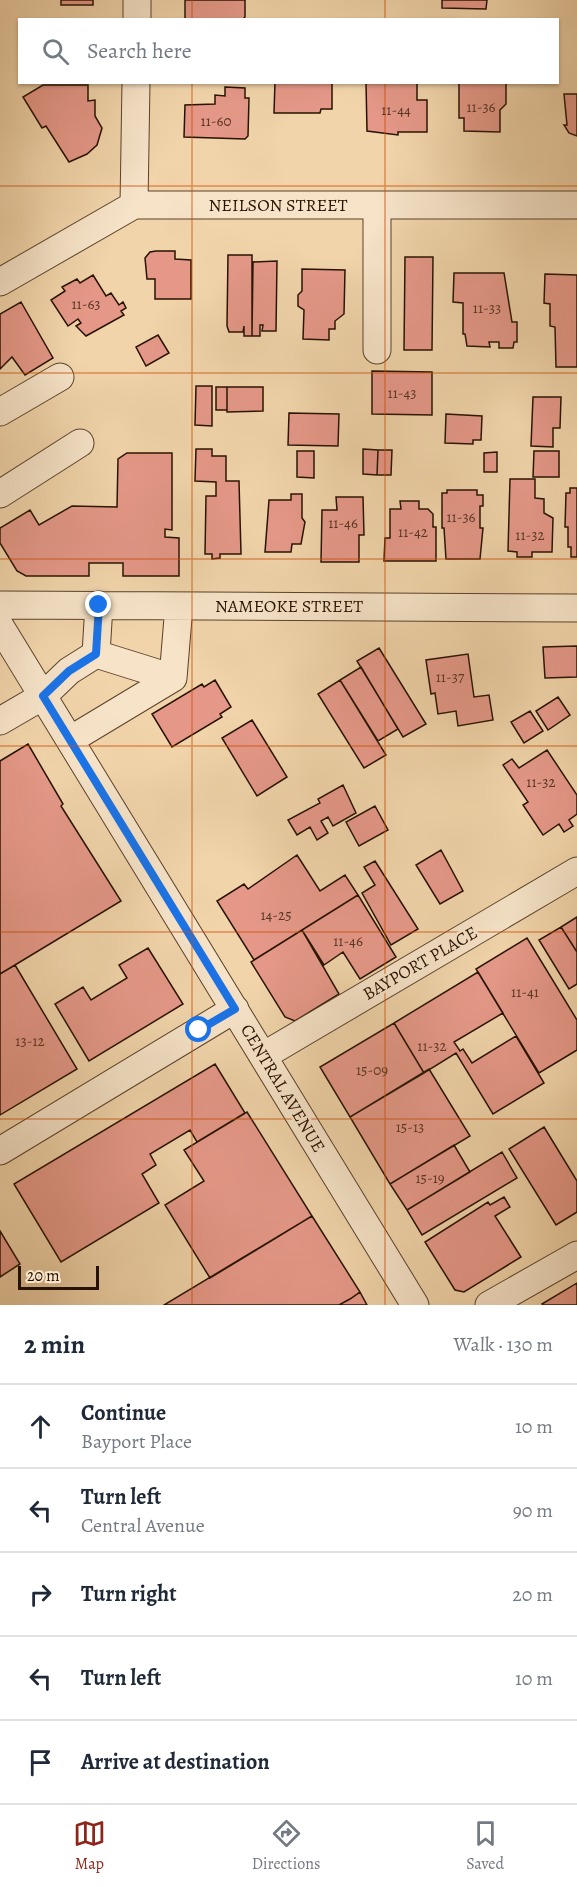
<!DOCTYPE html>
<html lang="en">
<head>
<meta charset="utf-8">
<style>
  body { margin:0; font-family:Alegreya,serif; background:#f6f6f7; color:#1f2937 }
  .scale { position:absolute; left:18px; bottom:15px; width:81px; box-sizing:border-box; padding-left:6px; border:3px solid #281200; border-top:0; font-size:16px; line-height:21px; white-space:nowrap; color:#281200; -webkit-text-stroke:4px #f6e3c8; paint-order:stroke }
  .stop { position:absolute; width:18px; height:18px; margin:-14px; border:4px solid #1a73e8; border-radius:50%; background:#fff }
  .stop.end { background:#1a73e8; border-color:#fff; box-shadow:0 2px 6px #0008 }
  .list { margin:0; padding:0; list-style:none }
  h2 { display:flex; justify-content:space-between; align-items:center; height:78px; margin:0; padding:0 24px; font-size:26px }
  h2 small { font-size:20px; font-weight:400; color:#747a83 }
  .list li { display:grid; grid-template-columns:39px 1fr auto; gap:18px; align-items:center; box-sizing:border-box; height:84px; padding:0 24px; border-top:2px solid #e0e1e3 }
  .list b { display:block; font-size:22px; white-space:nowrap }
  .list p { margin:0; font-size:20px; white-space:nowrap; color:#747a83 }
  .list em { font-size:20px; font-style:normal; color:#747a83 }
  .icon { flex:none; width:33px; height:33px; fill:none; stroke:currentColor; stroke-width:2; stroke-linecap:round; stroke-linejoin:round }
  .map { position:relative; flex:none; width:577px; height:1305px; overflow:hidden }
  .search { position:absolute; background:#fff; box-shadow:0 2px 4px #0004; left:18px; right:18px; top:18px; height:66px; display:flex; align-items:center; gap:15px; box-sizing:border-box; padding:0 21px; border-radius:0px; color:#747a83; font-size:22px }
  .sheet { height:498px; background:#fff }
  nav { display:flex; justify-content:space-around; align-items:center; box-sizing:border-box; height:84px; border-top:2px solid #e0e1e3; background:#fff; font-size:16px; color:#747a83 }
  nav a { display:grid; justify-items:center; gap:3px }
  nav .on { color:#8f2418 }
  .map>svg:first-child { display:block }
  .building { fill:#e59888; stroke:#281200; stroke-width:1.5 }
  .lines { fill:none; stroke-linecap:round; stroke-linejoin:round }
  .minor-casing { stroke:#5a422a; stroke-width:29 }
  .minor { stroke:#f6e3c8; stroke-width:27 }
  .route { stroke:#1a73e8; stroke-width:8 }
  .grid { fill:none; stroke:#cb4e0a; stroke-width:1.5; stroke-opacity:0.55 }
  .labels { text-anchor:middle; stroke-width:5; stroke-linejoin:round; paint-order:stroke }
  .number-label { font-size:15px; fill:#573422 }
  .street-label { font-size:18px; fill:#281200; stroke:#f6e3c8 }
</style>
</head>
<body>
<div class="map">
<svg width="577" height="1305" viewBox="0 0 577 1305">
  <rect width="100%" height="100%" fill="#f1d4aa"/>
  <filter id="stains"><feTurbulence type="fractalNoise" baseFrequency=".00333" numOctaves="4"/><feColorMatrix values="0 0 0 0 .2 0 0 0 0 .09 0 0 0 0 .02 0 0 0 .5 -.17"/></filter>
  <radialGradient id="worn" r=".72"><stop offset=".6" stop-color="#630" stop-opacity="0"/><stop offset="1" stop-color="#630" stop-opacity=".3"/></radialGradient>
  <path class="building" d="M61 0H93V5H61Z
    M185 0H245V17L242 20H185Z
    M442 0H487L486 9 442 8Z
    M275 82H332V109H321L320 113H274Z
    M366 82H417V100H427V132H398V135L367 131Z
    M459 82H506V104L500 110V132L464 131V118H459Z
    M43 85H88V101L95 100V116L102 128 97 145 87 154 69 162 46 126 42 128 23 97Z
    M225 87 245 88V98H249L248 136 245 139 184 137 185 105 215 104V95L225 96Z
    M564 94H577V136L569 133 564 125H567Z
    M156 251H175V259L191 260V299H155V279H147L145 258 150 252Z
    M228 255H252V336H244V326L243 332H229L227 326Z
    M405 257H433L432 350H404Z
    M277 261 276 331H262L263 325H260V336H252L253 262Z
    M302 269 345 270 344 314 335 321V329H329V340L303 339 304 310 298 306V295L302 291Z
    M454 273H504L512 322H517V342H514L513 348H499V342H489L490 347 467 346 465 334H463V303L453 302Z
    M545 274 577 275V367H556L555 327 550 326V304L544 303Z
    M93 275 106 296 111 293 119 305 123 302 126 308 121 311 124 315 86 336 76 326 81 323 78 319 68 326 51 300 65 291 62 287 77 279 80 283Z
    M21 302 53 358 25 375 12 357 0 369V314Z
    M158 335 169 353 146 366 136 347Z
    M372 371 432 372V415L372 414Z
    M196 386H212V426L195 425Z
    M216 387H227V410H216Z
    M227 387H263V411L227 412Z
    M533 397H561L560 428H553V447L531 446Z
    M289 413 339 414 338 446 288 445Z
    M446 414 482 416 481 440H473V444L445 443Z
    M196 449H212V456H226V481H239L241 554H220V558L212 559V554H205L206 496H216V482L195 481Z
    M363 449 378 450 377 475 363 474Z
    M378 450H392L391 475H377Z
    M297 451H314V478L297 477Z
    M534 451H559V477H533Z
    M497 452V472H484V453Z
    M127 453H172V530L165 529V537L179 538V576H123V563H89V576H26L17 571 0 543V528L30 510 39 525 72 506 117 507 118 459Z
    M510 479H535V498L544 499V513L553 518 552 552H532V557H517V552L508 551Z
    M570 488H577V557H571V547H568V527H565L566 493H570Z
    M447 490H477V495H483V506H480V528H483L480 559H446L444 528H442V493H447Z
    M291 494H302V518L305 522 301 544H292L291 552H265L269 500H291Z
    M336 497H363L364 535H359V562H321L322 510H337Z
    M400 501H419V509H428L433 514V527H436V561H384L385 538H390V509H401Z
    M577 646V677L545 678 543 647Z
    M379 648 426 724 403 737 357 661Z
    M468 654 474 697 489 695 493 720 458 726 456 711 438 714 435 693 431 694 426 660Z
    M361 667 398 729 378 741 340 680Z
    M215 680 231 707 220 714 222 717 172 747 152 714 202 684 204 687Z
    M340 680 386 755 364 768 318 694Z
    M558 697 570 715 548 730 536 711Z
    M530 711 543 731 524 743 511 722Z
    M252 720 287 777 257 796 222 738Z
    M28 744 63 804 61 806 121 901 0 974V761Z
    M547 750 577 795V814L569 820 573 826 564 832 559 824 543 835 523 805 528 802 503 765 512 759 519 768Z
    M343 785 356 813 333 826 328 817 321 821 328 833 317 840 310 827 297 835 288 820 320 803 318 799Z
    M375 806 388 830 359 846 346 822Z
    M441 850 463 891 440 904 416 865Z
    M297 855 320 891 345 875 358 895 254 960 217 901 244 884 248 889Z
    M375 861 418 929 391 945 362 893 375 885 364 867Z
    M358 895 396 957 360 979 343 952 324 965 302 930Z
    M577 917V952L561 927Z
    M561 927 577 952V984L569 989 539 940Z
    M302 930 339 994 295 1021 285 1017 251 962Z
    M527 938 577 1020V1050L539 1073 476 969Z
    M148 948 183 1004 89 1061 55 1004 83 987 91 1000 127 978 119 965Z
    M15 965 77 1069 0 1115V974Z
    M478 972 503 1013 454 1042 460 1051 463 1049 472 1063 516 1036 544 1083 493 1114 456 1053 424 1073 394 1023Z
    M394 1023 424 1073 350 1117 320 1067Z
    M215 1064 245 1113 197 1142 190 1130 150 1154 156 1165 142 1174 159 1203 61 1262 14 1184Z
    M429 1069 470 1136 390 1184 350 1117Z
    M247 1112 312 1216 210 1278 165 1205 204 1181 184 1150Z
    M544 1127 577 1181V1212L556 1225 509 1149Z
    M454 1145 470 1172 407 1210 390 1184Z
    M502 1152 517 1178 422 1235 407 1210Z
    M504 1197 510 1207 495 1216 521 1257 464 1292 455 1290 425 1242 488 1202 490 1205Z
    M312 1216 360 1292 350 1299 339 1305H164Z
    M0 1231 20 1264 0 1277Z
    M577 1283V1305H543L542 1304Z
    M360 1292 367 1305H339L350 1299Z"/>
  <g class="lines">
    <g class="minor-casing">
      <path id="minor" d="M137 20V0
        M134 205 136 82
        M0 282 134 205H577
        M377 350V205
        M0 412 60 377
        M0 494 80 443
        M0 605 577 608
        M0 626 415 1305
        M96 654 173 678
        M0 721 43 696 69 671 96 654 99 605
        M70 740 173 678 179 606
        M263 1056 577 871
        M0 1151 235 1009
        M489 1305 577 1255"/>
    </g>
    <use href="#minor" class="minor"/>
  </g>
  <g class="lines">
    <path class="route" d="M99 605 96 654 69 671 43 696 235 1009 199 1030"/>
  </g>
  <path class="grid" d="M192 0V20M385 0V20M192 82V1305M385 82V1305M0 186H577M0 373H577M0 559H577M0 746H577M0 932H577M0 1119H577"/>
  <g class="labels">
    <g class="number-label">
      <text x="481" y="112">11-36</text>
      <text x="396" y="115">11-44</text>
      <text x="216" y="126">11-60</text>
      <text x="86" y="309">11-63</text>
      <text x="487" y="313">11-33</text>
      <text x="402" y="398">11-43</text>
      <text x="461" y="522">11-36</text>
      <text x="343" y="528">11-46</text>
      <text x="413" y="537">11-42</text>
      <text x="530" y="540">11-32</text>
      <text x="450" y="682">11-37</text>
      <text x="541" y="787">11-32</text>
      <text x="276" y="920">14-25</text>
      <text x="348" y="946">11-46</text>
      <text x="525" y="997">11-41</text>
      <text x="30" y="1046">13-12</text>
      <text x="432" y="1051">11-32</text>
      <text x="372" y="1075">15-09</text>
      <text x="410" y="1132">15-13</text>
      <text x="430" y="1183">15-19</text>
    </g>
    <g class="street-label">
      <text x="278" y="211">NEILSON STREET</text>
      <text x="289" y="612">NAMEOKE STREET</text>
      <text transform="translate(420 963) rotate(-30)" y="6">BAYPORT PLACE</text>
      <text transform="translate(283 1088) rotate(59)" y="6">CENTRAL AVENUE</text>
    </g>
  </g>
  <rect width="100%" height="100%" filter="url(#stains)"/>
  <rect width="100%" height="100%" fill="url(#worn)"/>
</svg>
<div class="scale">20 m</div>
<div class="stop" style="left:199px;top:1030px"></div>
<div class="stop end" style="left:99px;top:605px"></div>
<div class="search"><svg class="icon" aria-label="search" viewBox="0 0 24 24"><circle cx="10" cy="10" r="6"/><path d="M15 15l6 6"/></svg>Search here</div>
</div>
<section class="sheet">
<h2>2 min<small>Walk · 130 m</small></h2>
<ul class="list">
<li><svg class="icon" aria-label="ahead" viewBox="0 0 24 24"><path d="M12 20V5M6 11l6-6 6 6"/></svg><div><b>Continue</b><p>Bayport Place</p></div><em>10 m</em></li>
<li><svg class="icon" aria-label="left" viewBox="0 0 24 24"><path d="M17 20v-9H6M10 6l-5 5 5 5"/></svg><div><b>Turn left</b><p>Central Avenue</p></div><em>90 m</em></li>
<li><svg class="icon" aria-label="right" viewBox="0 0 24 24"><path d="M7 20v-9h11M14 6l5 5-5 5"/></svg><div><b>Turn right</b></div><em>20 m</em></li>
<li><svg class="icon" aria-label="left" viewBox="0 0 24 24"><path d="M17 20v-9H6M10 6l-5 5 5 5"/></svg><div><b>Turn left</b></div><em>10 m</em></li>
<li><svg class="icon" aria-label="arrive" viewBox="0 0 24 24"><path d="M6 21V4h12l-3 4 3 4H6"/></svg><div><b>Arrive at destination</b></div></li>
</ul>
</section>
<nav>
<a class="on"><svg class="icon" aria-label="map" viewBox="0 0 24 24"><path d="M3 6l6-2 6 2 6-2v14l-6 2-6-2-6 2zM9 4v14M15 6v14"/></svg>Map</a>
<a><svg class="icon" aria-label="directions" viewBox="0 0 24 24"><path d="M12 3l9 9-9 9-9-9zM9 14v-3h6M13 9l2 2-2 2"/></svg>Directions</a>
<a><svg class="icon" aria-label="saved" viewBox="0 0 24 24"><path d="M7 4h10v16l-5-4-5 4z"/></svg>Saved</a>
</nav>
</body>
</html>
